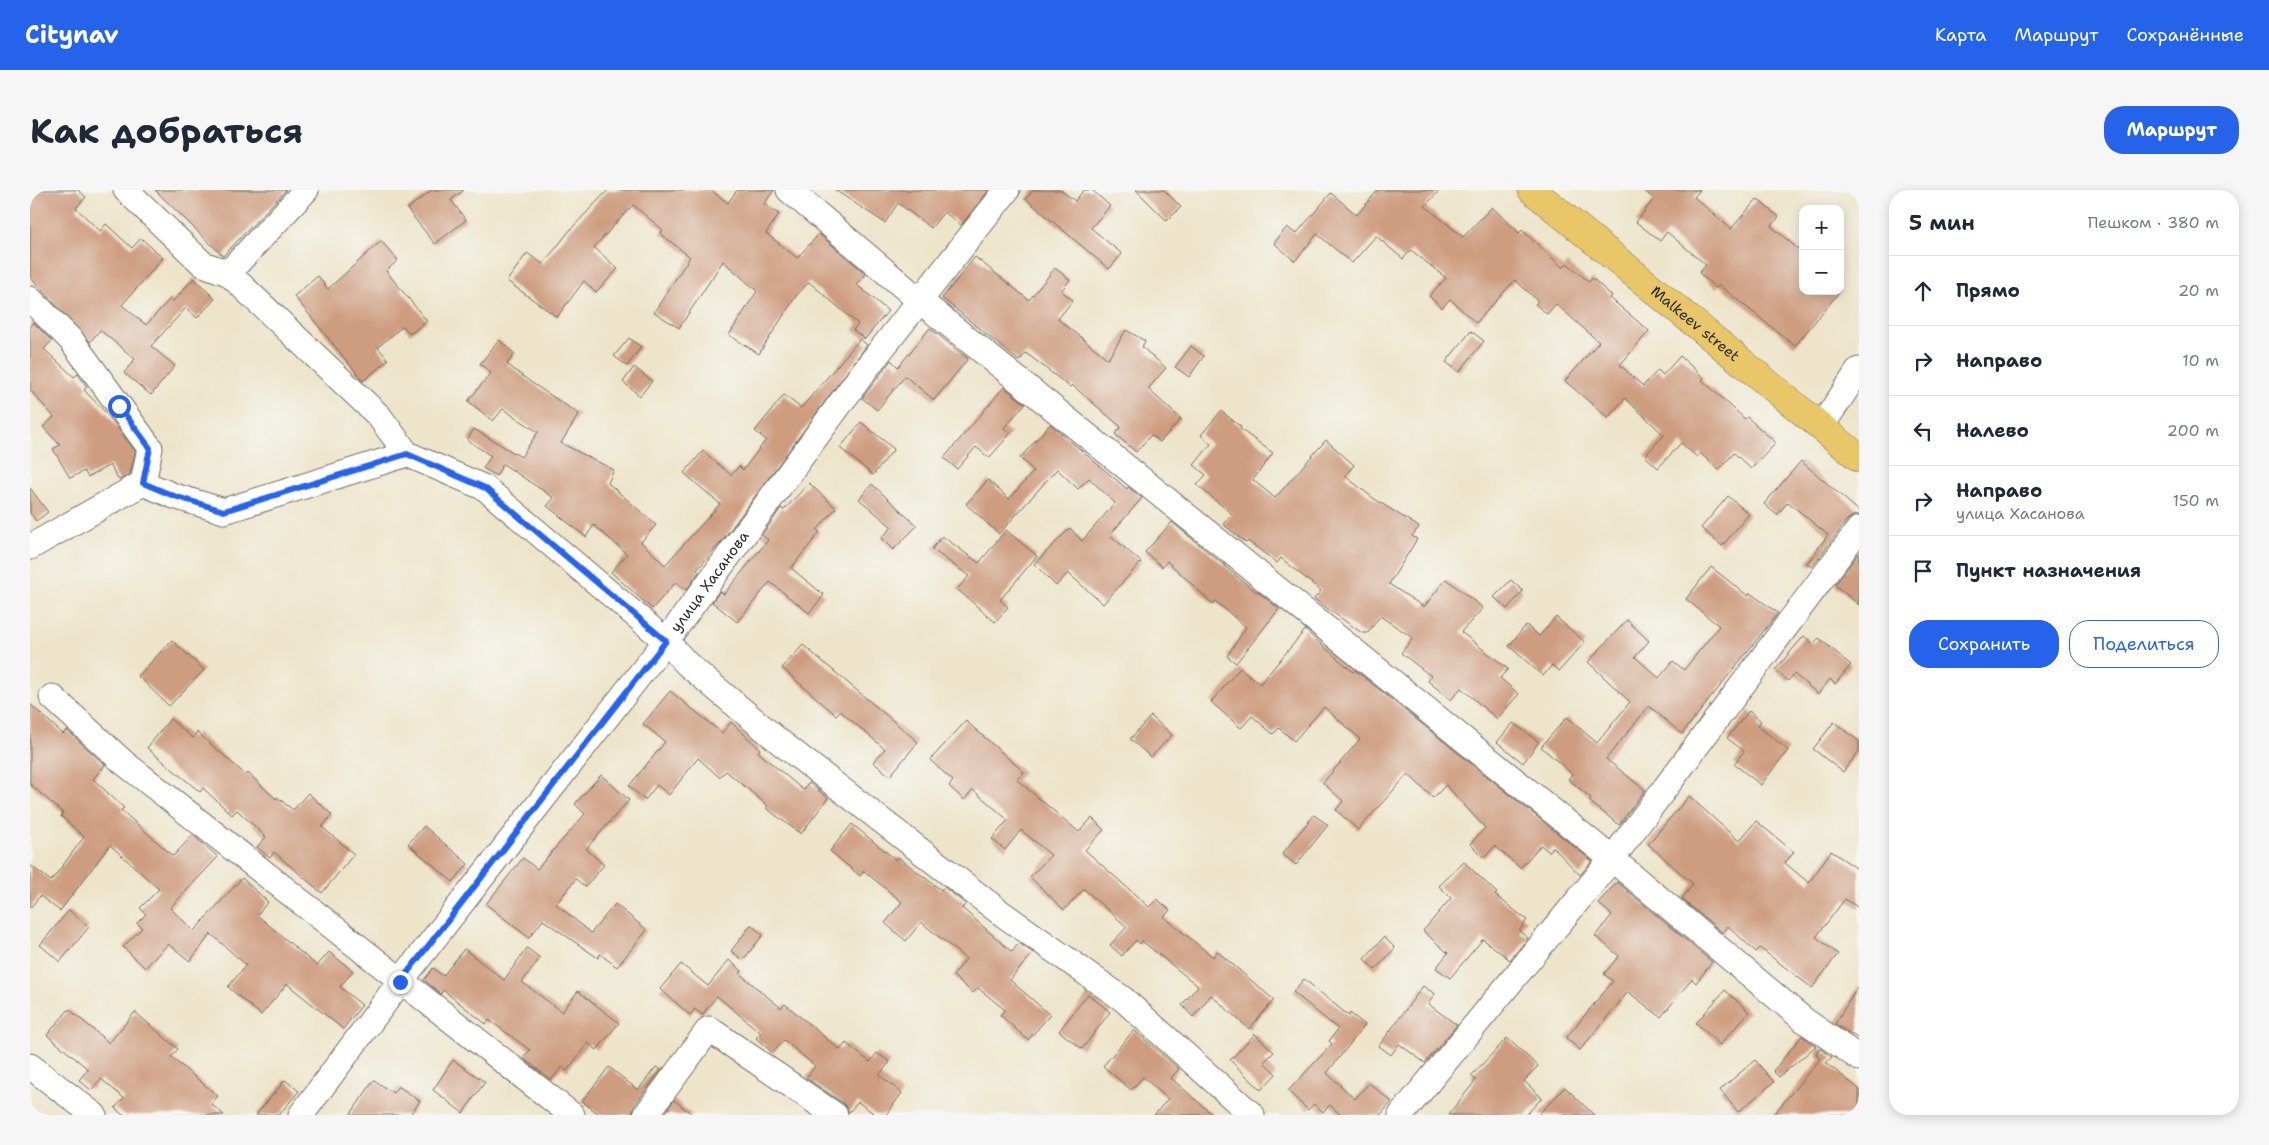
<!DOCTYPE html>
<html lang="ru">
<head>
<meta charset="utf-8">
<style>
  body { margin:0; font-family:"Shantell Sans",sans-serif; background:#f6f6f7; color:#1f2937 }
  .controls { position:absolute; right:15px; top:15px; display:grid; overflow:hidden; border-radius:10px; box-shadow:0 2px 12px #0003 }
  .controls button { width:45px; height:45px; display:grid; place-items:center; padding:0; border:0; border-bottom:1px solid #e0e1e3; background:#fff; color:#1f2937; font:25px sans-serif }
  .stop { position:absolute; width:15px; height:15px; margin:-11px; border:4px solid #2563eb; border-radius:50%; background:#fff }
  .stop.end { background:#2563eb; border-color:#fff; box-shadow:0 1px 5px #0008 }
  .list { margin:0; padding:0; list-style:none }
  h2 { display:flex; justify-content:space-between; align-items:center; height:65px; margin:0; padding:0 20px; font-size:21px }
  h2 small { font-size:16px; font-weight:400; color:#747a83 }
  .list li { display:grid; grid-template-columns:32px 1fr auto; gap:15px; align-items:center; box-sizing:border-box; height:70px; padding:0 20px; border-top:1px solid #e0e1e3 }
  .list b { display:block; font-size:19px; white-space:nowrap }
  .list p { margin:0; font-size:16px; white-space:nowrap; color:#747a83 }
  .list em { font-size:16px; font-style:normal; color:#747a83 }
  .actions { display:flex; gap:10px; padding:15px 20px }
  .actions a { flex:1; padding:11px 0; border:1px solid #2563eb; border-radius:20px; text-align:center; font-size:18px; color:#2563eb }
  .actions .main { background:#2563eb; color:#fff }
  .icon { flex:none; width:28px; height:28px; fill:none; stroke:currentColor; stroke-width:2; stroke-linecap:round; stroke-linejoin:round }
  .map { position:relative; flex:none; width:1829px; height:925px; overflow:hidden; border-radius:20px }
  header { display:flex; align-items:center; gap:30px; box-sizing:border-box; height:70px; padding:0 25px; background:#2563eb; color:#fff }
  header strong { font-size:24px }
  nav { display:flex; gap:28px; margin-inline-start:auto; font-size:18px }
  .intro { display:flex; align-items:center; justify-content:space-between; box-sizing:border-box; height:120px; padding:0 30px }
  h1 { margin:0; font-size:35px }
  .button { padding:12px 22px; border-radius:20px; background:#2563eb; color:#fff; font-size:18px; font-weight:700 }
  main { display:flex; gap:30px; padding:0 30px }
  aside { flex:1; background:#fff; border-radius:20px; box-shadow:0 2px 12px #0003 }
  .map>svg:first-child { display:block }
  .building { fill:#ce9d80 }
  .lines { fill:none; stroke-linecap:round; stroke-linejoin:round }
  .minor-casing { stroke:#6f6c62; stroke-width:27 }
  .major-casing { stroke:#6f6c62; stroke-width:29 }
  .minor { stroke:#fff; stroke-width:25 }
  .major { stroke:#e9c769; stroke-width:28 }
  .route { stroke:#2563eb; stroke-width:6 }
  .labels { text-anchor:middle; stroke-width:5; stroke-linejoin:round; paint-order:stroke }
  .street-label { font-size:15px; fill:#2b2b2b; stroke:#f6f6f2 }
</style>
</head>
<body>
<header>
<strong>Citynav</strong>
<nav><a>Карта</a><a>Маршрут</a><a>Сохранённые</a></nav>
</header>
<div class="intro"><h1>Как добраться</h1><a class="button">Маршрут</a></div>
<main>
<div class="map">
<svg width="1829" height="925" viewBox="0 0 1829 925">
  <rect width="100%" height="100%" fill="#f6f6f2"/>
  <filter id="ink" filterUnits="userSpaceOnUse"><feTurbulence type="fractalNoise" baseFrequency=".02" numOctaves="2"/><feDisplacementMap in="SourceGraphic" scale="10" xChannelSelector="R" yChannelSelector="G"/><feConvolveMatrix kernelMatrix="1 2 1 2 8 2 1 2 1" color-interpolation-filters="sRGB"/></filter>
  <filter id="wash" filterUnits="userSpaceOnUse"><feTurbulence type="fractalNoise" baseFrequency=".0096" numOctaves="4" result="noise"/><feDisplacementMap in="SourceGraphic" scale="20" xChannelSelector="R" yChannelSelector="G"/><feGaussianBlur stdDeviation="1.12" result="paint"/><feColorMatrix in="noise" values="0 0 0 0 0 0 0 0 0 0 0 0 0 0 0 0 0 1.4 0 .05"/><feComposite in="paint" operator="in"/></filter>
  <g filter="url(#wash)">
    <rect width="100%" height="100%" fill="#ede4c9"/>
    <g id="blocks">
      <path class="building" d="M9 0H48L56 7 46 18 70 41 76 34 102 58 111 48 133 68 92 115 116 135 140 109 143 111 164 88 185 109 167 128 156 118 121 156 145 176 121 205 94 183 105 169 70 140 60 152 0 87V9Z
        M125 0H256L193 66Z
        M402 0H434L421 10 436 30 405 54 377 19Z
        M578 0H681L698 13 707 0H744L734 14 749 24 736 43 767 68 789 44 836 84 826 94 858 121 835 149 823 140 828 134 779 92 766 106 729 164 699 145 727 101 693 71 649 138 624 122 660 67 630 43 633 40 603 15 564 57 588 79 566 102 554 91 527 127 477 91 497 63 513 74 541 39Z
        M805 0H959L931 35 914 22 901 38 868 13 855 33Z
        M1003 0H1031L1045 11 1054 0H1062L1080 16 1061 38 1092 64 1079 79 996 9Z
        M1106 0H1134L1151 17 1137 31Z
        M1348 0H1410L1395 16 1433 47 1462 17 1489 43 1492 40 1533 78 1537 73 1559 92 1562 88 1582 106 1580 108 1619 141 1590 175 1613 196 1628 180 1633 185 1650 166 1674 188 1672 190 1715 229 1717 227 1746 253 1721 279 1704 263 1689 280 1670 263 1667 267 1651 253 1628 278 1615 266 1634 245 1595 208 1578 228 1535 191 1569 152 1526 114 1517 124 1505 114 1508 111 1485 90 1446 133 1420 109 1412 118 1399 106 1416 88 1381 60 1373 69 1346 46 1322 73 1287 44 1265 71 1244 53 1257 37 1266 44 1301 3 1327 25Z
        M1613 0H1670L1664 7 1701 39 1727 9 1749 27 1741 36 1773 63V101H1810L1765 156 1689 95 1686 98 1669 83 1676 75 1637 42 1630 51 1606 32 1624 9Z
        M351 51 368 70 356 81 397 131 380 144 373 136 348 157 358 170 333 191 264 106 288 86 298 99Z
        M945 67 999 110 1025 78 1040 90 1031 101 1043 110 1028 129 1078 169 1096 140 1115 151 1112 157 1136 178 1118 199 1151 229 1130 252 1121 245 1106 262 1085 244 1091 237 1042 195 1040 197 996 163 989 171 912 108Z
        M3 132 22 151 14 159 44 187 48 184 57 197 54 200 77 224 105 261 100 284 89 290 80 275 58 287 54 281 40 288 23 259 30 255 13 237 24 227 0 200V136Z
        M900 138 938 169 904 210 875 186 847 220 832 208 861 170 868 177Z
        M1441 141 1454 151 1429 182 1416 172Z
        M599 148 611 157 597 176 584 166Z
        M830 149 837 155 692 351 667 380 669 382 656 400 646 392 622 419 581 382 597 364 564 335 556 347 517 316 524 308 473 274 466 286 453 278 461 266 437 250 444 239 491 267 508 242 473 219 463 231 438 211 461 183 450 174 469 150 485 164 477 174 499 191 549 224 531 253 584 280 578 293 626 335 611 352 635 375 690 314 654 283 673 261 701 285 709 276 713 280 736 250 725 241 754 205 771 218Z
        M1161 156 1174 166 1159 187 1145 177Z
        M604 177 622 191 610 206 593 192Z
        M974 197 995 214 974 238 981 243 959 268 946 257 927 279 914 268Z
        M1191 221 1211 237 1210 239 1243 263 1223 290 1245 308 1296 250 1324 275 1315 286 1343 308 1389 337 1382 346 1387 349 1359 394 1394 417 1416 389 1453 418 1431 442 1478 479 1470 488 1489 504 1467 529 1431 498 1421 510 1398 491 1401 486 1371 463 1383 448 1350 426 1338 443H1332L1284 409 1291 401 1251 368 1247 373 1218 351 1216 353 1193 334 1202 324 1167 295 1176 285 1164 275 1181 254 1171 245Z
        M831 232 864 259 843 285 810 258Z
        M1020 234 1097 299 1098 297 1112 308 1080 345 1111 372 1073 414 1038 383 1026 396 1004 374 1040 338 1052 351 1085 313 1059 288 1048 299 1027 279 969 344 936 314 958 290 979 309 1004 281 990 268Z
        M1771 271 1829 321V325L1823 326 1817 330 1782 377 1777 373 1798 345 1758 312 1747 325 1734 314Z
        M779 293 806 318 787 340 790 342 761 378 794 405 779 423 740 392 707 432 682 412 690 401 694 404 738 350 732 345 751 318 754 320Z
        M842 294 887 336 863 360 851 348 862 337 829 309Z
        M0 298 18 322 6 331 0 323Z
        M1698 306 1719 324 1692 356 1671 338Z
        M1142 332 1226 402 1227 401 1249 419 1206 473 1197 466 1216 437 1185 411 1183 414 1137 371 1132 377 1115 362Z
        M976 340 1007 366 970 410 978 417 965 432 927 399 939 386 902 359 912 346 949 373Z
        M1829 363V415L1805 395Z
        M1681 377 1718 406 1720 403 1748 423 1652 544 1619 516 1576 569 1615 600 1589 635 1559 611 1561 608 1538 589 1542 584 1511 557 1537 527 1567 553 1600 512 1558 472 1597 430 1619 451 1605 467 1629 488 1643 471 1654 480 1689 436 1656 409Z
        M1481 390 1493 401 1477 419 1464 407Z
        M1526 427 1555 452 1529 481 1522 475 1513 486 1479 456 1496 435 1509 446Z
        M1275 440 1323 482 1325 480 1562 671 1550 685 1523 657 1519 662 1511 655 1490 678 1465 656 1454 668 1440 654 1455 638 1416 595 1403 608 1378 584 1328 640 1306 620 1313 611 1293 593 1330 549 1294 517 1264 551 1249 538 1243 544 1222 526 1211 538 1181 512 1210 478 1230 494Z
        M1774 446 1783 454 1789 448 1821 475 1805 494 1800 489 1788 504 1764 484 1758 491 1745 480Z
        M142 450 174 480 139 516 108 486Z
        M773 455 888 552 860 586 843 572 855 559 810 521 806 525 752 478Z
        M640 501 692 543 701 532 730 559 728 562 773 600 779 593 798 608 771 644 736 618 738 616 696 581 689 587 668 568 639 605 627 595 615 610 599 596 635 552 613 534Z
        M0 514 33 544 37 540 75 575 63 589 94 618 91 620 143 666 163 645 188 667 140 718 164 741 212 688 238 712 227 725 287 776 299 762 323 781 310 797 332 815 313 839 257 794 231 825 198 797 216 775 181 744 160 771 138 754 115 778 93 757 112 738 107 733 116 724 110 718 129 699 80 655 30 721 10 706 0 718V675L21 691 54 647 31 626 33 623 0 594Z
        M1719 521 1731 531 1728 536 1758 560 1731 595 1704 574 1714 561 1697 548Z
        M1121 526 1142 545 1121 567 1100 549Z
        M140 529 163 548 167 542 216 585 218 583 246 609 247 607 263 620 278 603 302 625 292 637 324 664 292 703 244 662 240 668 227 657 236 647 207 620 202 625 173 598 170 602 117 558Z
        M936 531 994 582 987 590 1049 642 1062 628 1074 640 1055 660 1119 717 1127 709 1140 720 1134 727 1183 767 1187 761 1244 810 1219 839 1181 805 1163 827 1152 815 1168 796 1112 751 1110 754 1106 750 1092 766 1080 755 1097 737 1054 699 1034 720 1000 687 1021 665 991 640 975 660 962 649 978 630 943 600 934 610 919 596 923 591 900 570Z
        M1804 532 1829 551V561L1813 582 1783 559Z
        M1483 533 1509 552 1493 573 1467 552Z
        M571 585 599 610 556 659 574 675 555 697 546 689 526 714 561 743 585 714 617 740 587 777 570 764 568 768 513 730 499 748 456 714 493 668 507 679 555 624 545 614Z
        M1659 606 1709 651 1726 631 1764 662 1755 673 1779 693 1801 661 1829 680V718L1815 709 1786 747 1808 764 1782 798 1730 758 1726 762 1698 736 1693 743 1652 709 1663 694 1618 654Z
        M1284 625 1298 635 1266 675 1252 664Z
        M822 634 866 670 868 667 911 700 914 697 936 714 932 718 982 762 989 753 1003 763 980 790 1020 825 998 850 970 825 975 820 948 798 943 803 923 786 936 769 891 732 876 751 855 733 872 712 834 681 830 686 800 661Z
        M394 636 438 674 423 692 378 654Z
        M1434 672 1467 703 1465 705 1497 730 1489 741 1498 748 1480 770 1453 749 1420 788 1406 778 1418 763 1393 741 1421 708 1409 696Z
        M1587 692 1682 772 1666 793 1662 789 1631 827 1598 802 1550 860 1536 848 1583 791 1574 784 1589 766 1565 746 1582 725 1568 713Z
        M39 720 59 737 30 772 10 755Z
        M721 735 733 745 713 770 701 761Z
        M1354 747 1365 758 1345 780 1334 769Z
        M497 758 510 768 492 792 532 822 548 801 589 833 567 860 558 853 537 881 532 877 521 890 493 868 500 860 459 830 456 834 413 800 411 804 394 790 403 778 413 786 434 759 474 790Z
        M699 770 712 781 710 784 751 818 755 814 810 860 816 853 840 872 847 863 860 872 849 885 872 903 856 925H846L828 912 819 922 813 913 776 888 785 876 754 850 743 863 726 848 731 843 687 806 672 825 665 819 660 825 630 799 651 774 678 796Z
        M1274 789 1319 826 1320 823 1335 835 1297 883 1325 909 1339 893 1362 912 1350 925H1311L1300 915 1293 922 1284 914 1278 920 1258 901 1302 854 1299 851 1308 839 1263 802Z
        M1829 795V849L1805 834Z
        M1393 796 1405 804 1398 814 1427 835 1395 873 1369 854 1361 865 1349 856Z
        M1695 800 1719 822 1690 855 1666 833Z
        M1058 804 1080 822 1052 859 1029 841Z
        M39 819 79 853 105 822 148 859 141 867 188 906 181 914 194 925H93L85 918 94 908 71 889 61 900 49 890 58 879 17 845Z
        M1104 840 1149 879 1141 888 1183 925H1124L1138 909 1113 887 1101 900 1073 876Z
        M1225 844 1244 862 1234 872 1246 884 1231 900 1200 870Z
        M1772 846 1786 856 1749 887 1743 881Z
        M1477 848 1508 876 1494 891 1512 908 1496 925H1418L1446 890 1441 886Z
        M1789 858 1802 867 1796 873 1829 899V925H1743L1790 869 1786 864Z
        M423 870 455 892 433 923 403 900Z
        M1725 870 1744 892 1708 922 1690 900Z
        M579 877 608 900 626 877 631 880 604 916 602 925H570L552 911Z
        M255 890 269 901 249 925H226Z
        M344 890 363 903 368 896 390 911 380 925H320Z
        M1535 897 1564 925H1508Z
        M644 910 663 925H634Z"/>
    </g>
  </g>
  <g filter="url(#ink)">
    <use href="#blocks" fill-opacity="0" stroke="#6f6c62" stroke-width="1"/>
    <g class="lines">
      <g class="minor-casing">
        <g id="minor">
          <path d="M96 0 173 74 198 83 349 226 377 264"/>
          <path d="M759 0 889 110 1582 669 1774 830 1829 868"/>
          <path d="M198 83 276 0"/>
          <path d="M0 109 42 151 120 258 113 293 0 357"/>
          <path d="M1791 237 1829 180"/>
          <path d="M113 293 144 306 194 321 377 264 455 298 636 451 657 474 750 552 967 720 1093 809 1222 925"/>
          <path d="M22 507 93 572 542 925"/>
          <path d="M0 876 64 925"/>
          <path id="s1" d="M271 925 370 792 636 451 835 180 977 0"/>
          <path d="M616 925 679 839 805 925"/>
          <path d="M1371 925 1582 669 1829 339"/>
        </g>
      </g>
      <g class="major-casing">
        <g id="major">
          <path id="s2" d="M1502 0 1829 268"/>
        </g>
      </g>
      <use href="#minor" class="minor"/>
      <use href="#major" class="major"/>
    </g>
  </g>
  <g class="lines" filter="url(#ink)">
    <path class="route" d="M89 216 120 258 113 293 144 306 194 321 377 264 455 298 636 451 370 792"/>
  </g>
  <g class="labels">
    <g class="street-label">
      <text dy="5" stroke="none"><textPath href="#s2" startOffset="211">Malkeev street</textPath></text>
      <text dy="5" stroke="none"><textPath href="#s1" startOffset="672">улица Хасанова</textPath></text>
    </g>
  </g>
</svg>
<div class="controls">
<button>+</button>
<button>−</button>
</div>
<div class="stop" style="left:89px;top:216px"></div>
<div class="stop end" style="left:370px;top:792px"></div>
</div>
<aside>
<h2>5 мин<small>Пешком · 380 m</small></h2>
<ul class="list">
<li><svg class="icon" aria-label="ahead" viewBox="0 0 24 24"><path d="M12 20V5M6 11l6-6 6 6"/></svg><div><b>Прямо</b></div><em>20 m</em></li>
<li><svg class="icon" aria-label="right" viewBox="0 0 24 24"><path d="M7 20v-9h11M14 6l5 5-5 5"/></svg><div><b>Направо</b></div><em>10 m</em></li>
<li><svg class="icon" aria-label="left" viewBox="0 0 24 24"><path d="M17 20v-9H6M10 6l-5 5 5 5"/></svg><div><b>Налево</b></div><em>200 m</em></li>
<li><svg class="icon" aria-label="right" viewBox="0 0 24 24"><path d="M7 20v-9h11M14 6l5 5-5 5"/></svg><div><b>Направо</b><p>улица Хасанова</p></div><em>150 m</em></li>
<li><svg class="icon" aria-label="arrive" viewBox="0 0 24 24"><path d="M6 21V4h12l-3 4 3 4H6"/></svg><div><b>Пункт назначения</b></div></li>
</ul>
<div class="actions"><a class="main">Сохранить</a><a>Поделиться</a></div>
</aside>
</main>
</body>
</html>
